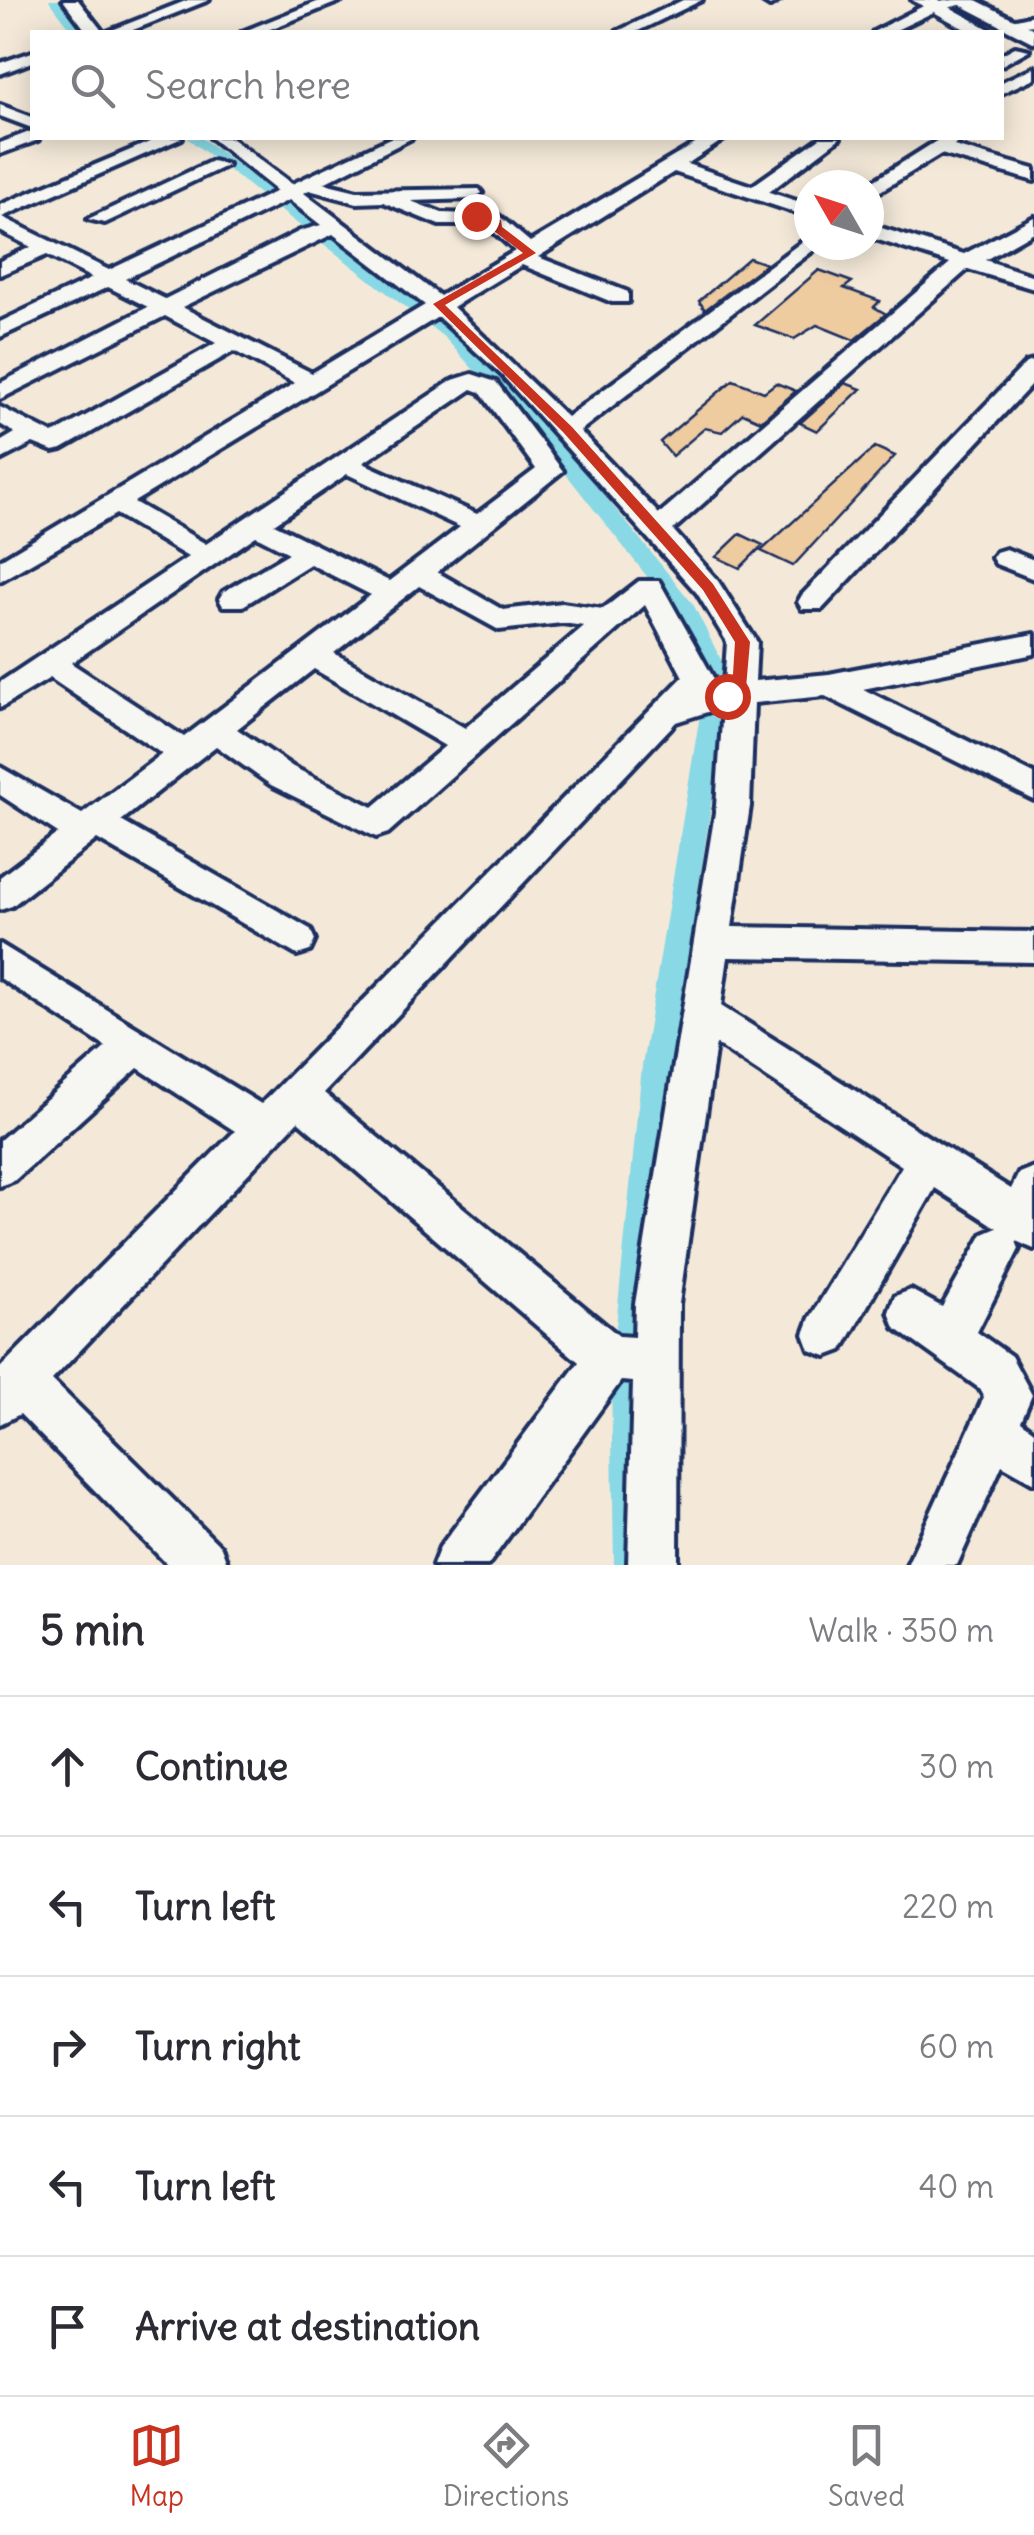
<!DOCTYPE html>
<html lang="en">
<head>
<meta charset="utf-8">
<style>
  body { margin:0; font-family:Delius,sans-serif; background:#f7f7f7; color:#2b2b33 }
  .compass { position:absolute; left:794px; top:170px; width:90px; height:90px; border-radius:50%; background:#fff; box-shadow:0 5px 25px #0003; rotate:309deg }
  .stop { position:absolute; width:30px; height:30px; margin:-22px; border:8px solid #c8321e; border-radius:50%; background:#fff }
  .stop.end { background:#c8321e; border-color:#fff; box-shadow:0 2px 10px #0008 }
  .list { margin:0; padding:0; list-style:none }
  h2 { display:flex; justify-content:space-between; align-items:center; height:130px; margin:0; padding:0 40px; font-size:42px }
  h2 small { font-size:32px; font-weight:400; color:#7c7c81 }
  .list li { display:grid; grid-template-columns:65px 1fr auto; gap:30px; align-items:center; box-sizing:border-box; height:140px; padding:0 40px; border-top:2px solid #e1e1e2 }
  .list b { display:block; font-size:38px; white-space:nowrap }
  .list em { font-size:32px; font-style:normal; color:#7c7c81 }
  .icon { flex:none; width:55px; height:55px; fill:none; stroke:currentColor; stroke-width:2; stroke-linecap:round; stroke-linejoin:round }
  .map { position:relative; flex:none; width:1034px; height:1565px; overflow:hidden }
  .search { position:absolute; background:#fff; box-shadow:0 5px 25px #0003; left:30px; right:30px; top:30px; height:110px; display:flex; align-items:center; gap:25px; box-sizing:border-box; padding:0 35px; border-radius:0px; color:#7c7c81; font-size:38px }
  .sheet { height:830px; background:#fff }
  nav { display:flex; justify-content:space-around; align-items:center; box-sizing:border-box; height:140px; border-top:2px solid #e1e1e2; background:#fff; font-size:28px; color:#7c7c81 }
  nav a { display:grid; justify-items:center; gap:5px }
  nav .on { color:#c8321e }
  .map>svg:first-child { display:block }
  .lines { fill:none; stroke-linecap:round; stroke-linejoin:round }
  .canal { fill:#88d8e5; fill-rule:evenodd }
  .building { fill:#efcba0; stroke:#1b2f5e; stroke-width:2.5 }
  .minor-casing { stroke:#1b2f5e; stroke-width:8 }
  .major-casing { stroke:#1b2f5e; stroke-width:8 }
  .minor { fill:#f6f6f2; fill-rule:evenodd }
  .major { fill:#f6f6f2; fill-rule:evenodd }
  .route { fill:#c8321e }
</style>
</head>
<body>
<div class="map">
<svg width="1034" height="1565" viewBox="0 0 1034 1565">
  <rect width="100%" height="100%" fill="#f4e9d9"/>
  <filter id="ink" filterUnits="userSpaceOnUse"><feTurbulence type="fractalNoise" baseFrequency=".01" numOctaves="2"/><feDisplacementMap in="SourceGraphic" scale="20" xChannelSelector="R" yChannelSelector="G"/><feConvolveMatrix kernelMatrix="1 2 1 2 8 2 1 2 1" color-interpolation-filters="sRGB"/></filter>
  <g filter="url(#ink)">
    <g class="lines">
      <path class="canal" d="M49 0H61L85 32H73Z
        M187 138H202L457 330 569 452 693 604 730 678 672 1066 647 1376 652 1565H614L611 1376 642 1066 706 678 675 612 555 460 445 338Z"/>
    </g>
    <path class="building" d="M749 258 766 264 705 310 699 301Z
      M819 270 852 282 844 288 880 301 874 307 886 314 854 340 817 325 794 339 755 325Z
      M733 380 764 392 776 383 796 391 761 421 743 413 722 432 705 428 672 456 660 442Z
      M845 383 861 389 817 431 800 423Z
      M875 447 895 456 793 566 761 551Z
      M740 534 763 545 740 568 716 557Z"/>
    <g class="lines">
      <g class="minor-casing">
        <path id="minor" d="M63 0H78L103 32H87Z
          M188 0H209L128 32H107Z
          M322 0H343L263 32H242Z
          M683 0H702L636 32H616Z
          M780 0 770 6 762 1 763 0Z
          M945 0 973 2 938 10 892 32H873L929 3Z
          M1034 15V25L1006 28 998 23Z
          M1015 47 1029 50 1002 65V54Z
          M32 52V62L0 74V63Z
          M1034 67V78L1002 93V82Z
          M0 105 32 117V128L0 116Z
          M32 131V138L38 140 0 154V143Z
          M159 138H182L2 217 109 270 277 191 211 138H231L292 184 390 138H412L324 183 357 191 479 189 482 193 472 199 411 201 442 213 498 215 530 242 705 138H726L687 164 752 186 820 138H840L769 192 809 205V217L674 172 538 257 628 292V302H612L522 265 453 307 567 417 803 241 820 245 580 431 659 514 950 263 869 237V224L964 254 1034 217V232L985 260 1034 276V289L968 269 673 530 718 581 757 642 755 681 829 674 1034 634V654L863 689 1034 774V800L825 696 754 703 750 806 732 927 1034 932V962L728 957 721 1006 1011 1189 1019 1173 1034 1167V1249L1016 1241 1019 1249 977 1332 1011 1356 1032 1395 1021 1421 1034 1431V1483L1002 1465 957 1565H907L984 1397 979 1388 895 1328 889 1312 895 1296 911 1290 942 1307 983 1234 997 1228 935 1188 842 1350 826 1356 810 1350 804 1334 810 1318 902 1166 716 1044 679 1304 678 1565H628L633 1382 621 1381 488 1565H433L440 1547 579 1362 298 1121 52 1380 221 1547 228 1565H168L20 1414 0 1424V1368L235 1131 138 1068 15 1180 0 1186V1140L106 1047 0 978V944L261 1104 683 677 645 605 388 833 376 837 271 785 216 746 121 821 310 929 315 940 310 951 297 955 97 839 12 906 0 910V877L58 833 0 795V767L82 814 162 754 50 678 0 708V682L188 557 116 514 0 581V560L295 383 234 351 62 449 53 451 33 443 0 460V442L15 433 0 424V407L53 434 216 343 165 316 0 399V383L148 307 108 287 0 337V322L92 278 47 255 0 275V261L31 247 0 231V205ZM309 190 357 203 383 202 439 225H486L515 251 440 296 304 193ZM289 200 321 225 300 231 165 299 125 279ZM333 234 425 305 312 373 182 307ZM438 317 502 375 697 593 727 642 724 685 706 690 714 679 659 581H639L603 609 562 603 503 610 437 572 563 471 496 382 472 374 453 380 206 544 134 502ZM472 389 480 392 536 469 477 514 363 463ZM347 474 460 527 389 581 274 524ZM256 536 289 553 223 592 219 599 223 606H243L310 564 371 595 184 737 71 663ZM419 586 499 630 562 623 584 626 465 728 334 653ZM314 669 445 746 373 807 293 767 237 729ZM723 707 716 806 635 1304 634 1337 619 1336 324 1093 676 722Z
          M941 138H962L954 146 1034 169V181L941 154 869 198 867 185Z
          M212 161 228 165 105 223 88 219Z
          M1034 361V382L822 609H802L798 602 802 595 1026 363Z
          M1006 549 1034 560V579L996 564 992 558 996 552Z"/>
      </g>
      <g class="major-casing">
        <path id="major" d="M912 0H937L991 30 970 32Z
          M951 0H976L1034 29V43Z"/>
      </g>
      <use href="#minor" class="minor"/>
      <use href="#major" class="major"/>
    </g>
  </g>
  <path class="route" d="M476 213 501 220 502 227 536 253 445 305 572 427 713 584 750 642 745 699 727 701 719 696 732 690 735 642 703 590 563 432 433 304 523 253 494 231 492 224 472 218Z"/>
</svg>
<svg class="compass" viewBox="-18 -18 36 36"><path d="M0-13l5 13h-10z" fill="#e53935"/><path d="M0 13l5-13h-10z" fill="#7c7c81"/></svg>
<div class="stop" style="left:727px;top:696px"></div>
<div class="stop end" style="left:476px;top:216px"></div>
<div class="search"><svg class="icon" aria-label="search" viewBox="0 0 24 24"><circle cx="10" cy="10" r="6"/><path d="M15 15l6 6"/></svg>Search here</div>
</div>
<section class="sheet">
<h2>5 min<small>Walk · 350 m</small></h2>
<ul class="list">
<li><svg class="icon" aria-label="ahead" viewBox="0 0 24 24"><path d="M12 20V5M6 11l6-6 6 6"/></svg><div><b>Continue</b></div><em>30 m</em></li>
<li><svg class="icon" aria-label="left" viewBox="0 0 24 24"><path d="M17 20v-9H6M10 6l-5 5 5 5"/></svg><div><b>Turn left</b></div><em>220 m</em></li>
<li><svg class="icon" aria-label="right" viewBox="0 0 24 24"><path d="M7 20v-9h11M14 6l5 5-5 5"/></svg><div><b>Turn right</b></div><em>60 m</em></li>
<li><svg class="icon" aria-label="left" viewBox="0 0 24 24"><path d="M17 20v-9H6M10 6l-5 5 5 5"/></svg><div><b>Turn left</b></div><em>40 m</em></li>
<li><svg class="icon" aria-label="arrive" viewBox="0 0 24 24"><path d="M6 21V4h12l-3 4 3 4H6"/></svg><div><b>Arrive at destination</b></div></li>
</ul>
</section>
<nav>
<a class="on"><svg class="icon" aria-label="map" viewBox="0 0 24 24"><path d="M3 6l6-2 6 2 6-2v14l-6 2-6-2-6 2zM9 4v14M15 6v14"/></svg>Map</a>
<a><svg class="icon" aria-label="directions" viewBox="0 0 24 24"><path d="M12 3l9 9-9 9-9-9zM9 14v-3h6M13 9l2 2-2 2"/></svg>Directions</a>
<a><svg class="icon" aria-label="saved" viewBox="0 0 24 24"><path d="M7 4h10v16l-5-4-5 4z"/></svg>Saved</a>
</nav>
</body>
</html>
